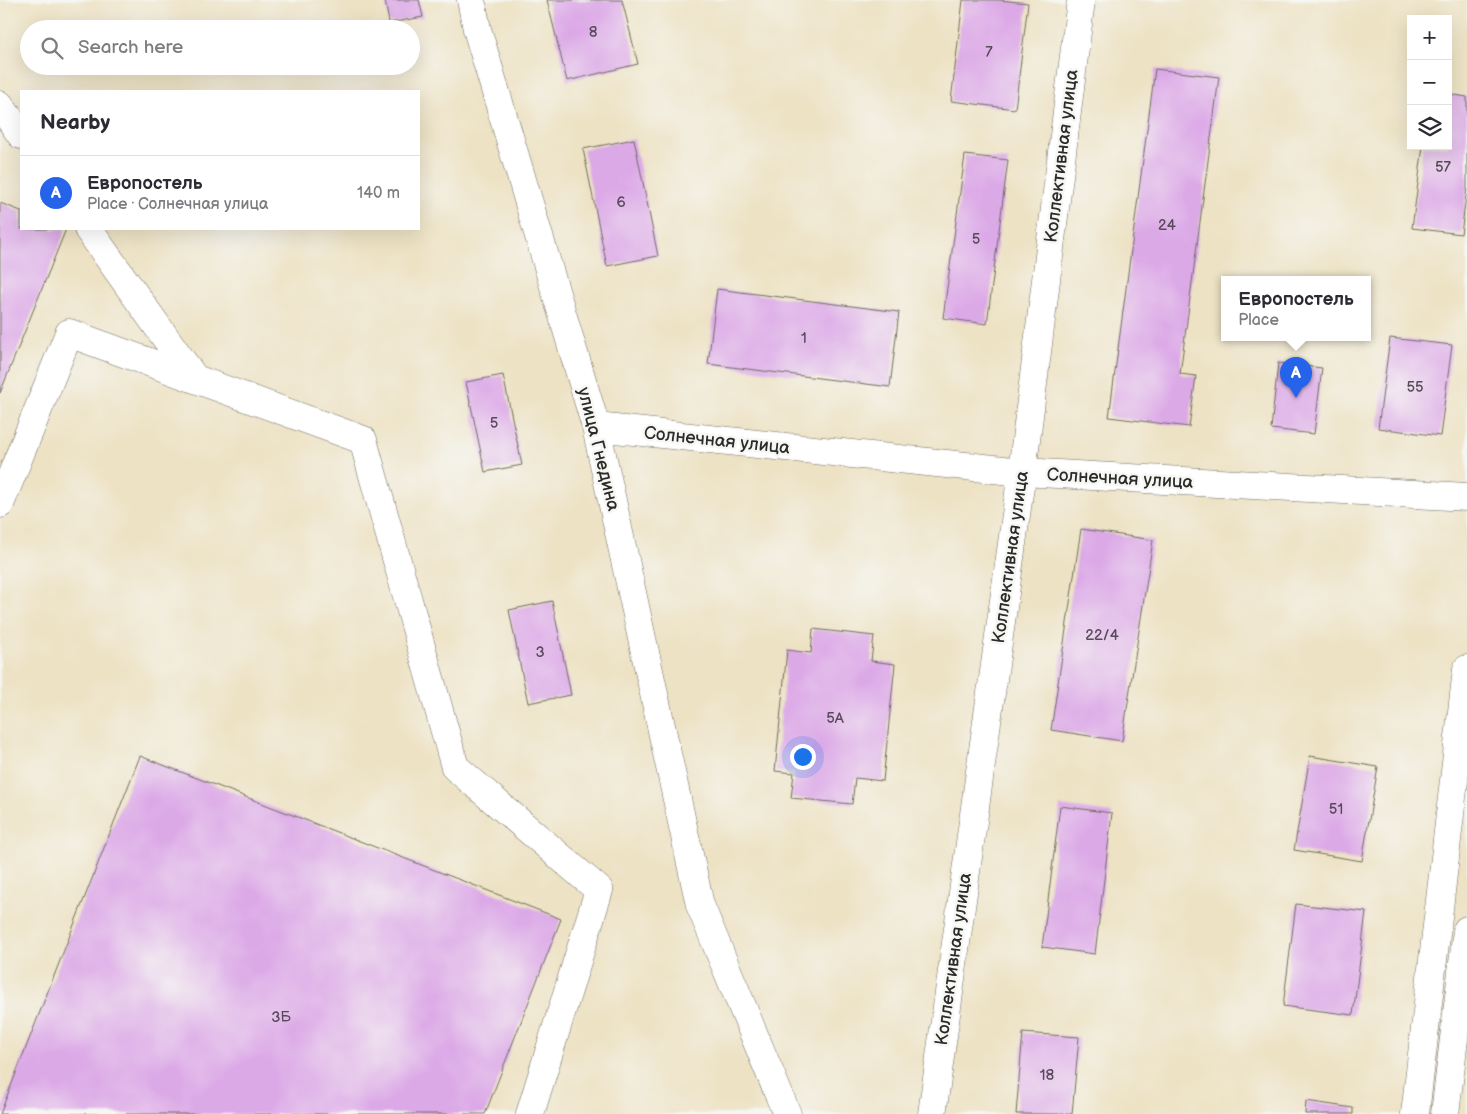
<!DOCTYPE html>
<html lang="en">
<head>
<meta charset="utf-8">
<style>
  body { margin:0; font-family:"Balsamiq Sans",sans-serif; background:#f2f2f3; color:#2b2b33 }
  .controls { position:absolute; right:15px; top:15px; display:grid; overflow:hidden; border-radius:0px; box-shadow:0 5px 20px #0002 }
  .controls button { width:45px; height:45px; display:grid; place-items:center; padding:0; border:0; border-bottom:1px solid #e1e1e2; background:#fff; color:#2b2b33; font:25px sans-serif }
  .you { position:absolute; left:802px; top:756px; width:18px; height:18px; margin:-12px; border:4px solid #fff; border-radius:50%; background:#1a73e8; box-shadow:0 0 0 8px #1a73e833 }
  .badge { display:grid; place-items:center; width:32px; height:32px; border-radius:50%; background:#2563eb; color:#fff; font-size:16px; font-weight:700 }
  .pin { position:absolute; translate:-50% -41px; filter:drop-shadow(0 1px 2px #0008) }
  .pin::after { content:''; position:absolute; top:26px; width:18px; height:15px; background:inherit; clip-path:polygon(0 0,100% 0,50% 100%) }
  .popup { position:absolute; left:1221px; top:276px; width:150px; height:65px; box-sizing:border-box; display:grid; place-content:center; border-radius:0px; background:#fff; filter:drop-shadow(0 1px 4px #0005); font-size:16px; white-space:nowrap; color:#7c7c81 }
  .popup b { font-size:19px; color:#2b2b33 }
  .popup::after { content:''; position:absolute; left:50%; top:100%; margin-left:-10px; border:10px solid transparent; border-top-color:#fff }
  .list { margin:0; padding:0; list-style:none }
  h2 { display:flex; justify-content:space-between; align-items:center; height:65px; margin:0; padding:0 20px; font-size:21px }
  h2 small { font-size:16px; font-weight:400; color:#7c7c81 }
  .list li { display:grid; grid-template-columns:32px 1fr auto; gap:15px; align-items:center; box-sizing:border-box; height:75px; padding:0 20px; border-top:1px solid #e1e1e2 }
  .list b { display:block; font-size:19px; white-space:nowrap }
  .list p { margin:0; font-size:16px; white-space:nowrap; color:#7c7c81 }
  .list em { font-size:16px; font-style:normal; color:#7c7c81 }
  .icon { flex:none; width:28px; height:28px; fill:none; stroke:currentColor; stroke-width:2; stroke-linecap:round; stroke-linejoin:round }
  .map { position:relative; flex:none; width:1467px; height:1114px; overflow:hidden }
  .search { position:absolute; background:#fff; box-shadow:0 5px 20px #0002; left:20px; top:20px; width:400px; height:55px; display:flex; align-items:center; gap:12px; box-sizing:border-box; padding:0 18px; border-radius:28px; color:#7c7c81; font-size:19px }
  .panel { position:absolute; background:#fff; box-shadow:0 5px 20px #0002; left:20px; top:90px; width:400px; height:140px; border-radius:0px }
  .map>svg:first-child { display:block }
  .building { fill:#dca9e7 }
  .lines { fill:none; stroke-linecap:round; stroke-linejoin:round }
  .minor-casing { stroke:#6f6b61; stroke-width:29 }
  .major-casing { stroke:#6f6b61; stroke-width:29 }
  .minor { stroke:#fff; stroke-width:28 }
  .major { stroke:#fff; stroke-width:28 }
  .labels { text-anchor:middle; stroke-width:5; stroke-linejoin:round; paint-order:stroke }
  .number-label { font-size:15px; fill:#574a5a }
  .street-label { font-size:18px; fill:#2b2b2b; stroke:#f6f6f2 }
</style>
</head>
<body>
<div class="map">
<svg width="1467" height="1114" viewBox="0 0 1467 1114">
  <rect width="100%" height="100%" fill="#f6f6f2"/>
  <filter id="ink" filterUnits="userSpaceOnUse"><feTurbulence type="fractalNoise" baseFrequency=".02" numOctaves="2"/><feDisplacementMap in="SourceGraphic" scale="10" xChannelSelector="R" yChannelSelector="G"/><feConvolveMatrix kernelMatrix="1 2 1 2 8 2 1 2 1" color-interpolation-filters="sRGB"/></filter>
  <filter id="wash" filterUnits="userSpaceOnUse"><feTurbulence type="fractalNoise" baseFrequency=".0096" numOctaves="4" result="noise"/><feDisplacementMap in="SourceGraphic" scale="20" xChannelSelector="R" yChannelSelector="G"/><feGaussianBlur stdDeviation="1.12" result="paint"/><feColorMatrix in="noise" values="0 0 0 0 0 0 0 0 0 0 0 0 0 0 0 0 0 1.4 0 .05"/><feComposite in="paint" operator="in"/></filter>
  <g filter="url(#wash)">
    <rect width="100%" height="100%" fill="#ede2c4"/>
    <g id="blocks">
      <path class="building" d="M385 0H419L423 17 389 23Z
        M547 0H622L638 64 567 81Z
        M963 0H999L1028 3 1015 109 951 101Z
        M1155 69 1219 77 1180 374 1196 376 1189 427 1109 417Z
        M1448 94 1467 97V188L1461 234 1412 228 1423 146H1448Z
        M634 139 658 256 607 266 583 149Z
        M965 155 1008 160 987 324 943 318Z
        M0 203 21 211V229H66L0 393Z
        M717 289 899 312 890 387 708 364Z
        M1390 338 1452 345 1440 436 1378 428Z
        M1278 363 1322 368 1314 434 1271 429Z
        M503 375 522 465 485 472 466 382Z
        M1081 529 1153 540 1122 741 1051 730Z
        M552 601 571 695 528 703 509 610Z
        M813 629 874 636 871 661 895 664 883 781 855 778 852 804 791 798 794 773 775 771 787 650 811 653Z
        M140 756 561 919 485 1114H0Z
        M1310 756 1378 767 1362 861 1294 850Z
        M1060 806 1112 813 1095 954 1042 947Z
        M1296 904 1366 912 1353 1015 1283 1006Z
        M1023 1033 1079 1037 1072 1114H1016Z
        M1306 1101 1353 1108V1114H1305Z"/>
    </g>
  </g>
  <g filter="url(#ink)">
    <use href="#blocks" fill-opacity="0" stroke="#6f6b61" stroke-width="1"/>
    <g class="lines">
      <g class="minor-casing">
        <path id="minor" d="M471 0 477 29 596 427 700 905 787 1114
          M0 105 21 135
          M88 229 195 379
          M596 427 1022 472 1467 497
          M0 504 69 333 363 440 455 767 599 890 530 1114
          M932 1114 1022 472 1081 0"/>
      </g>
      <g class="major-casing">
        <path id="major" d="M1415 1114 1467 669
          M1445 1114 1467 930"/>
      </g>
      <use href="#minor" class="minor"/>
      <use href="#major" class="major"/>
    </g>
  </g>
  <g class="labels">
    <g class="number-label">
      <text x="593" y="37">8</text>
      <text x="989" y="57">7</text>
      <text x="1443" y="172">57</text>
      <text x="621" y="207">6</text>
      <text x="1167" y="230">24</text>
      <text x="976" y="244">5</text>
      <text x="804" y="343">1</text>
      <text x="1415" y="392">55</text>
      <text x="494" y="428">5</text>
      <text x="1102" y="640">22/4</text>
      <text x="540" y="657">3</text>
      <text x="835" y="723">5А</text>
      <text x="1336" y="814">51</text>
      <text x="281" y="1022">3Б</text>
      <text x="1047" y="1080">18</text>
    </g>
    <g class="street-label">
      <text transform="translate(1061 156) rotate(-83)" y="6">Коллективная улица</text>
      <text transform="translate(717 440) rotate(6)" y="6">Солнечная улица</text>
      <text transform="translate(599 449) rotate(76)" y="6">улица Гнедина</text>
      <text transform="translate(1120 478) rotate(3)" y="6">Солнечная улица</text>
      <text transform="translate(1010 557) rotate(-82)" y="6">Коллективная улица</text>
      <text transform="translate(953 959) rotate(-82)" y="6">Коллективная улица</text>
    </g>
  </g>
</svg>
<div class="controls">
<button>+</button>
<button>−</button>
<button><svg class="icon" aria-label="layers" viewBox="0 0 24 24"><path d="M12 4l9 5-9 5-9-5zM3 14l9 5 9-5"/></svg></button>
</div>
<div class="you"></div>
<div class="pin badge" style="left:1296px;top:398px">A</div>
<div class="popup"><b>Европостель</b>Place</div>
<div class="search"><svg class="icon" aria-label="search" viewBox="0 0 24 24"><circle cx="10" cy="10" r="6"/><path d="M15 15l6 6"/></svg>Search here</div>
<section class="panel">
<h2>Nearby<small></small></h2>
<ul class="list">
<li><span class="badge">A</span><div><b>Европостель</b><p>Place · Солнечная улица</p></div><em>140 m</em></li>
</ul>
</section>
</div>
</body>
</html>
